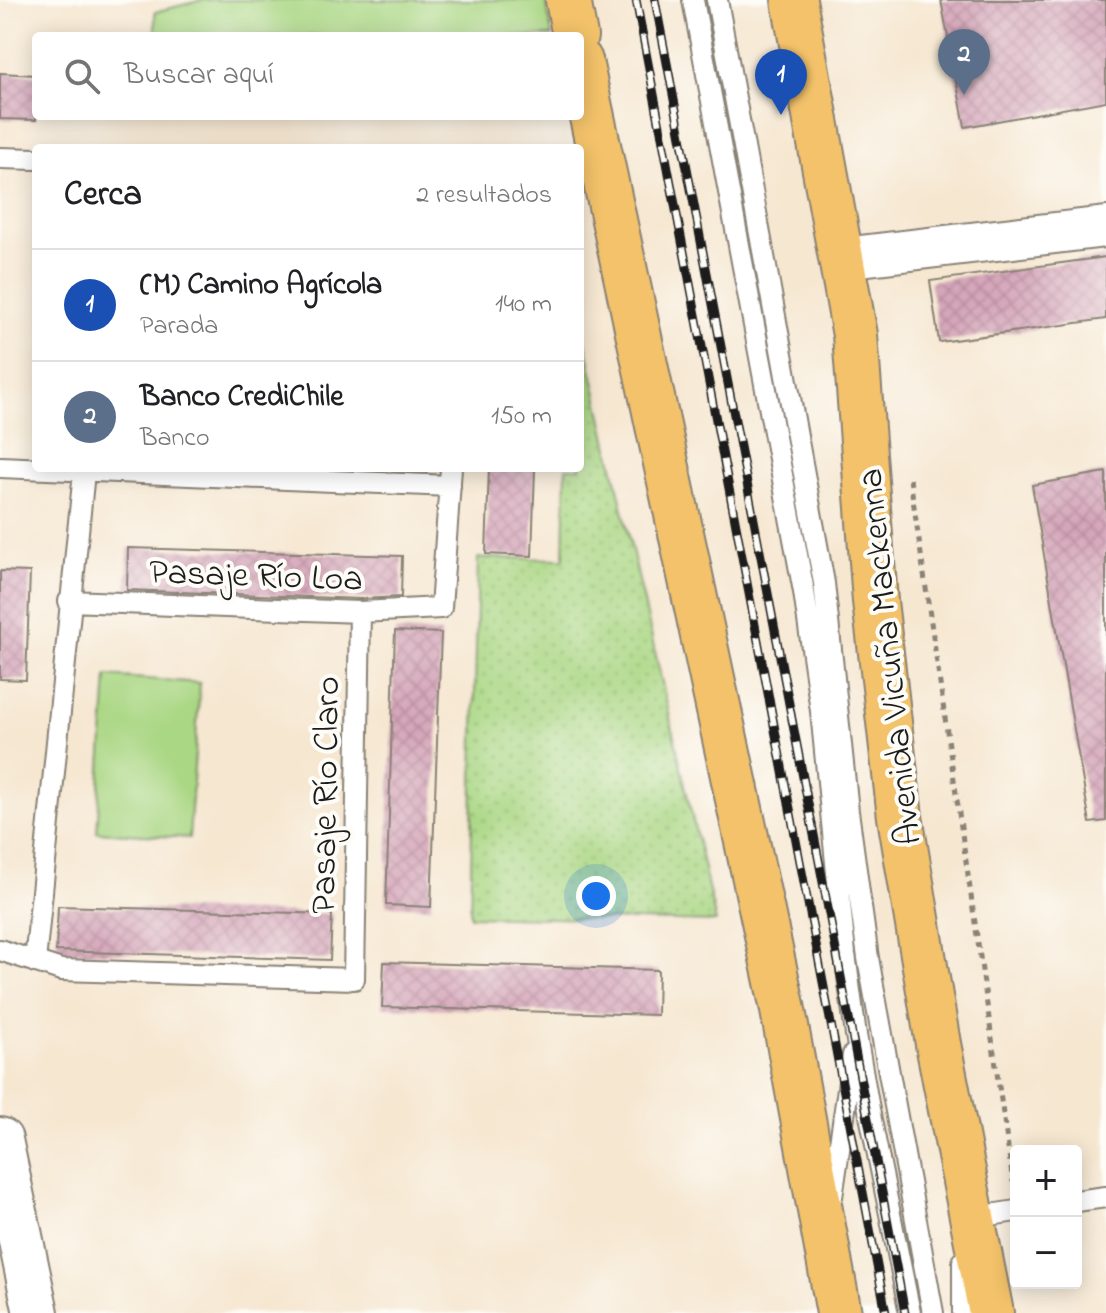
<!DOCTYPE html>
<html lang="es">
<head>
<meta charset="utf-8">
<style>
  body { margin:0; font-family:"Indie Flower",sans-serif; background:#f2f2f2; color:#202124 }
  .controls { position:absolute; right:24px; bottom:24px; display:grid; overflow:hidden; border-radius:8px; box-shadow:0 4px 20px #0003 }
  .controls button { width:72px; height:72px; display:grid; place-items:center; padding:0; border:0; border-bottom:2px solid #e0e0e0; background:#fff; color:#202124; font:40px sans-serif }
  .you { position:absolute; left:596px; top:896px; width:28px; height:28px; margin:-20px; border:6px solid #fff; border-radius:50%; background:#1a73e8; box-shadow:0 0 0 12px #1a73e833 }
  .badge { display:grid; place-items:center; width:52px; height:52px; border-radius:50%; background:#d1495b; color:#fff; font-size:26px; font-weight:700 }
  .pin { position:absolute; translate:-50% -66px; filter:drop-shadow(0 2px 4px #0008) }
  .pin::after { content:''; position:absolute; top:42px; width:28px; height:24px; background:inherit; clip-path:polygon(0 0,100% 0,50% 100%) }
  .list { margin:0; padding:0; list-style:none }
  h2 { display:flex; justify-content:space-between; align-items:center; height:104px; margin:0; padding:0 32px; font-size:34px }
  h2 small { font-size:26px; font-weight:400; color:#757577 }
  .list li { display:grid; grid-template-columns:52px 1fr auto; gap:24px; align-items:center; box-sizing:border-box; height:112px; padding:0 32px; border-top:2px solid #e0e0e0 }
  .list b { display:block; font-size:30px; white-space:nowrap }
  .list p { margin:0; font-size:26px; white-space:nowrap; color:#757577 }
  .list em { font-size:26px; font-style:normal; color:#757577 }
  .icon { flex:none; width:44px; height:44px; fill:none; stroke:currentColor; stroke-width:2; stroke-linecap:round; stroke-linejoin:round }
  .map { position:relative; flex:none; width:1106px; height:1313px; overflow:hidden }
  .search { position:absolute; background:#fff; box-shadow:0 4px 20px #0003; left:32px; top:32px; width:552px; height:88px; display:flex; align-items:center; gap:20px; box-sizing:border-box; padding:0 28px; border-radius:8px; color:#757577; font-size:30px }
  .panel { position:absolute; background:#fff; box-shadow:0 4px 20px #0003; left:32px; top:144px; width:552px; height:328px; border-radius:8px }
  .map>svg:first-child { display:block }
  .grass { fill:url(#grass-dots); stroke:#637a50; stroke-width:2 }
  .park { fill:#aad784; stroke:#637a50; stroke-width:2 }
  .building { fill:url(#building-cross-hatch) }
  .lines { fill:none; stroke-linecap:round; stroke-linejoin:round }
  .service-casing { stroke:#898276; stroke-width:24 }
  .minor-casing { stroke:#898276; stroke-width:44 }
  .tertiary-casing { stroke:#898276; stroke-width:48 }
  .primary-casing { stroke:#898276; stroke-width:48 }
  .path { stroke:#898276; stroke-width:5; stroke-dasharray:6 6; stroke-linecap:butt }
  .service { stroke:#fff; stroke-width:20 }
  .minor { stroke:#fff; stroke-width:40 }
  .tertiary { stroke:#fff; stroke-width:44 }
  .primary { stroke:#f3c26a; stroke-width:44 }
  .rail-casing { stroke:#1c1c1c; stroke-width:9 }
  .rail { stroke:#fdfcf7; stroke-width:6; stroke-dasharray:18; stroke-linecap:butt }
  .labels { text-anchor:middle; stroke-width:8; stroke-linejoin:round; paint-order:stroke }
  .street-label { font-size:36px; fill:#1c1c1c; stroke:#fdfcf7 }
</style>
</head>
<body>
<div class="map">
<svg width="1106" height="1313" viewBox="0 0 1106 1313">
  <defs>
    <pattern id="grass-dots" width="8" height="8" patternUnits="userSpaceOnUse" patternTransform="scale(2)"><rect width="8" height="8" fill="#aad784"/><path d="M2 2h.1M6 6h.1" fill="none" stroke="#92b871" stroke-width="1.8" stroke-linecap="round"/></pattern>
    <pattern id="building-cross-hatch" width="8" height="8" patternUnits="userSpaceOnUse" patternTransform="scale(2)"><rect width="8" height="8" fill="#d6a6ba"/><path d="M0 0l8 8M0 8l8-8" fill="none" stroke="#b78e9f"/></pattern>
  </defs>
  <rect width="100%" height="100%" fill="#fdfcf7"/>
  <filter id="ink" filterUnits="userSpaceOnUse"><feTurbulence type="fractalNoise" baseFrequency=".0125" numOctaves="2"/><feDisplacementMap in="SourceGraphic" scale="16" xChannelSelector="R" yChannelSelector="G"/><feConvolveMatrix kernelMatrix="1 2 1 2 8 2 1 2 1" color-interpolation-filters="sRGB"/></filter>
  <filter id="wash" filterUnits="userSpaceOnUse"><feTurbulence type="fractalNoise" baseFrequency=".006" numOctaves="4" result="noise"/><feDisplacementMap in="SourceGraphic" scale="32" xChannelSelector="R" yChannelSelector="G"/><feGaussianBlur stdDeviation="1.8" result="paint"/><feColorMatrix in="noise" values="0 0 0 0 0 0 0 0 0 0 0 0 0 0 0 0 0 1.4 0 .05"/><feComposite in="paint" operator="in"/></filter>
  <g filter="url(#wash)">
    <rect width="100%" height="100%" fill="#f6e7d1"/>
    <path class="grass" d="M580 319 716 922 470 916 478 558 564 559 566 468H580Z"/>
    <path class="park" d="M202 0H546L552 36H155V12Z
      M107 676 200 683 189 838 97 832Z"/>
    <g id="blocks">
      <path class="building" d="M941 0H1106V101L965 127Z
        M0 73 36 75V120L0 119Z
        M1106 257V319L939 342 930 281Z
        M489 468H535L532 556 486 554Z
        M1106 472V821L1090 823 1032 485Z
        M128 548 402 556 401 597 360 599 127 590Z
        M0 571 30 572 26 680 0 679Z
        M395 631 441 633 431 907 386 905Z
        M58 906 332 914 330 960 56 951Z
        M384 962 658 970 657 1015 382 1007Z"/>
    </g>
  </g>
  <g filter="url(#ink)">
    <use href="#blocks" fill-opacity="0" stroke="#898276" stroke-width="2"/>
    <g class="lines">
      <g class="service-casing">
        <path id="service" d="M693 0 804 592 821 711 845 954 856 1035 870 1115 910 1313
          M717 0 824 583 848 811 868 958 933 1313
          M0 158 36 159
          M0 467 450 486
          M69 601 360 612 441 608 451 468
          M0 950 61 970 354 979 360 612
          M35 962 84 472
          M832 1197 853 1055
          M1076 1201 1106 1197
          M971 1218 1016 1211
          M963 1261V1313"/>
      </g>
      <g class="minor-casing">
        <path id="minor" d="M843 258 1106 227"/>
      </g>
      <g class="tertiary-casing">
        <path id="tertiary" d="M0 1140 36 1313"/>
      </g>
      <g class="primary-casing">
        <path id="primary" d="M568 0 575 36
          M794 0 855 335 875 601 900 817 938 1044 991 1313
          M580 61 782 1005 839 1313"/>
      </g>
      <path class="path" d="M910 479 1013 1182"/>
      <use href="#service" class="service"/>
      <use href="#minor" class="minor"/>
      <use href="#tertiary" class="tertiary"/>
      <use href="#primary" class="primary"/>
      <g class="rail-casing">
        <path id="rail" d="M636 0 886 1313
          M655 0 905 1313"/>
      </g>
      <use href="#rail" class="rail"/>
    </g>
  </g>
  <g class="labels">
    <g class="street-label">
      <text transform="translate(256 573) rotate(2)" y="13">Pasaje Río Loa</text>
      <text transform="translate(887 657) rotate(-96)" y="13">Avenida Vicuña Mackenna</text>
      <text transform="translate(323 795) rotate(-89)" y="13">Pasaje Río Claro</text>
    </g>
  </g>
</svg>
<div class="controls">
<button>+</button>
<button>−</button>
</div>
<div class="you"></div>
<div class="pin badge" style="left:781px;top:115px;background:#1a4fb4">1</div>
<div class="pin badge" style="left:964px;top:95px;background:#5c6f8a">2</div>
<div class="search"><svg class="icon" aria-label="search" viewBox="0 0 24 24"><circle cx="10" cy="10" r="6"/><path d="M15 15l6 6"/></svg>Buscar aquí</div>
<section class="panel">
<h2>Cerca<small>2 resultados</small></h2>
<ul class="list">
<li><span class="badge" style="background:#1a4fb4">1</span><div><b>(M) Camino Agrícola</b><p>Parada</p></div><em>140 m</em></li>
<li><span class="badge" style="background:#5c6f8a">2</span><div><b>Banco CrediChile</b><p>Banco</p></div><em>150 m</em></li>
</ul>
</section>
</div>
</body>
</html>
